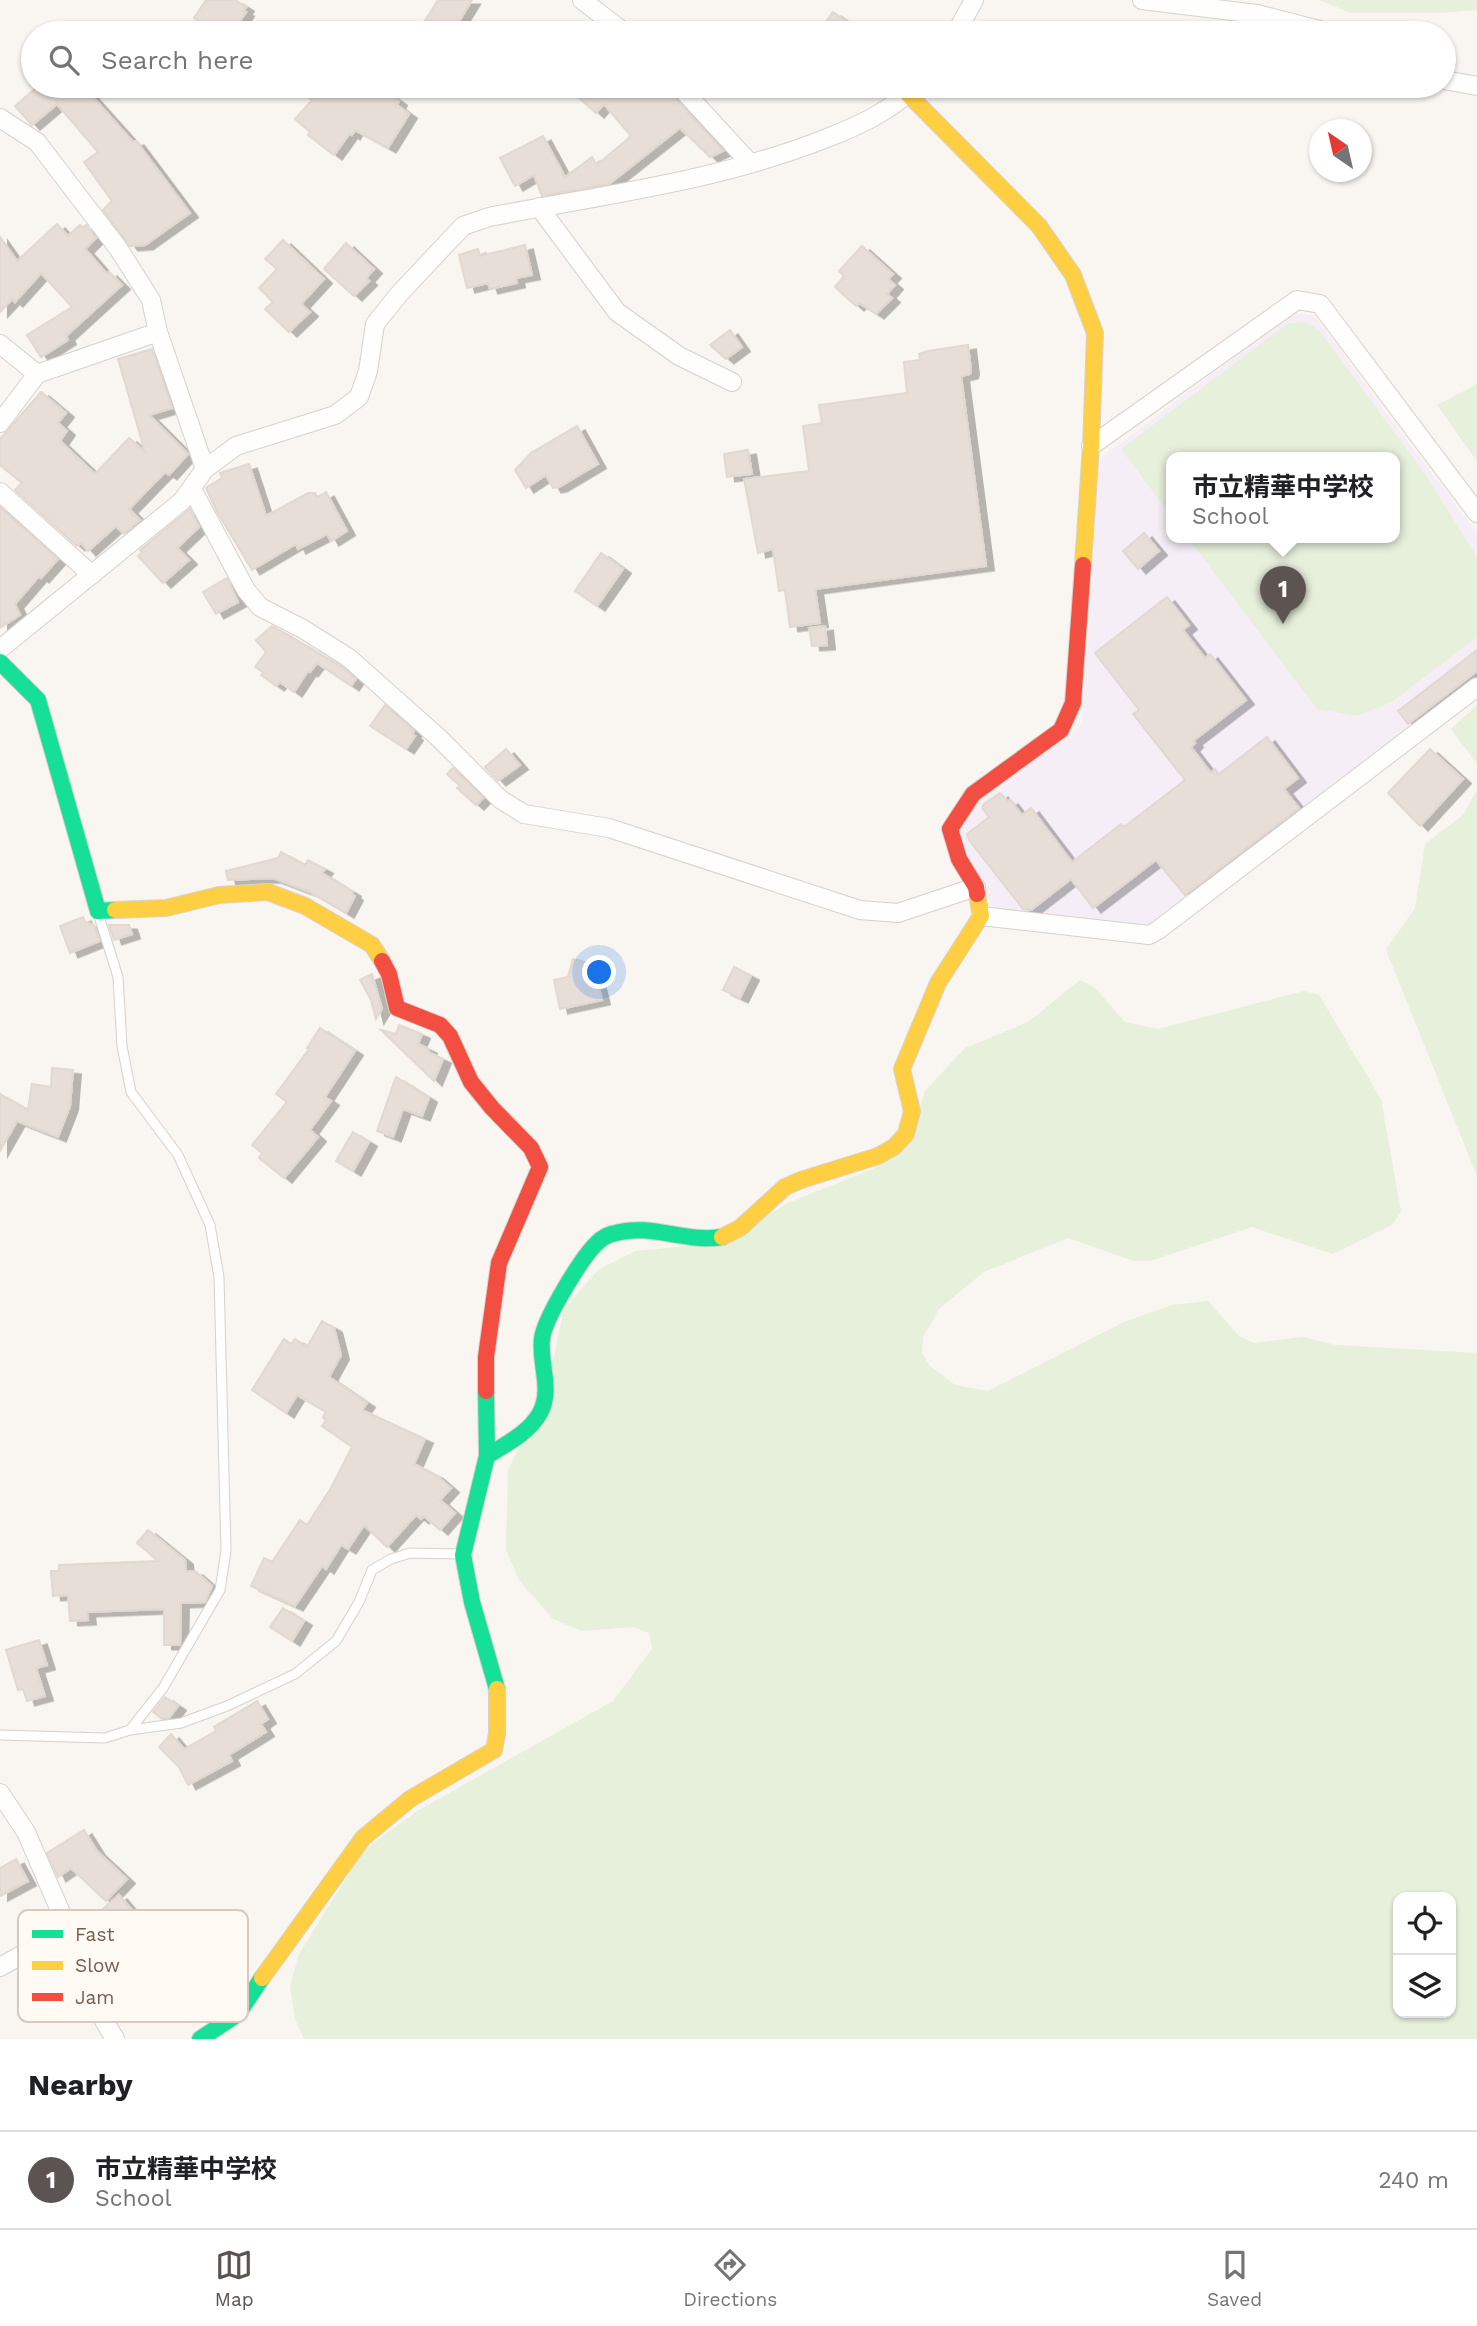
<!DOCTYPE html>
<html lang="en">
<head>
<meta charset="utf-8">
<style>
  body { margin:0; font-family:"Work Sans","Noto Sans JP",sans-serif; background:#f2f2f2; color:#202124 }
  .controls { position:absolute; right:21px; bottom:21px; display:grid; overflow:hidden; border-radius:14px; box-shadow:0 2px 5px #0004 }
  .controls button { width:63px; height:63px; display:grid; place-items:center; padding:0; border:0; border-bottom:2px solid #e0e0e0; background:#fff; color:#202124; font:35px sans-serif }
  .compass { position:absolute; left:1309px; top:119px; width:63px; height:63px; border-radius:50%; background:#fff; box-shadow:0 2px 5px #0004; rotate:326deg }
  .you { position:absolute; left:600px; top:973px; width:24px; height:24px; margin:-18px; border:5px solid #fff; border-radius:50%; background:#1a73e8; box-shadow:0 0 0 10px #1a73e833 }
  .badge { display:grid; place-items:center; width:46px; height:46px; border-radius:50%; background:#5c5450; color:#fff; font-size:23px; font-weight:700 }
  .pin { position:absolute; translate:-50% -58px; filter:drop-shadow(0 2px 4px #0008) }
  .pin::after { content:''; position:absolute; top:37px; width:24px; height:21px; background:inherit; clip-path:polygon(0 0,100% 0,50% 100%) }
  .popup { position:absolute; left:1166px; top:452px; width:234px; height:91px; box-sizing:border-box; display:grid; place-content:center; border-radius:14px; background:#fff; filter:drop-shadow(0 2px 5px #0005); font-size:23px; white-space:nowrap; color:#757577 }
  .popup b { font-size:26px; color:#202124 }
  .popup::after { content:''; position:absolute; left:50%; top:100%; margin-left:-14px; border:14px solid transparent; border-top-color:#fff }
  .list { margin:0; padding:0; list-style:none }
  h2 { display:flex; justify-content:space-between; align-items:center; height:91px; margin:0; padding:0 28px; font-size:30px }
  h2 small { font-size:23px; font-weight:400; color:#757577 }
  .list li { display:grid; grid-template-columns:46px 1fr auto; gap:21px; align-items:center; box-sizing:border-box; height:98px; padding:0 28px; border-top:2px solid #e0e0e0 }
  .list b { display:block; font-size:26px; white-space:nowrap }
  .list p { margin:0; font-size:23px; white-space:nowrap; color:#757577 }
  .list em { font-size:23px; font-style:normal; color:#757577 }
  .icon { flex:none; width:38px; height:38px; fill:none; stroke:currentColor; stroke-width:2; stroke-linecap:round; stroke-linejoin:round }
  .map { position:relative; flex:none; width:1477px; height:2039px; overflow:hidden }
  .search { position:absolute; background:#fff; box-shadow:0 2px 5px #0004; left:21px; right:21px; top:21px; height:77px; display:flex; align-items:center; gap:18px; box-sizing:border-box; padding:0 24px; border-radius:38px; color:#757577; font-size:26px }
  .sheet { height:189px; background:#fff }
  nav { display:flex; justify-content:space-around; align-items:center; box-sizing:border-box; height:98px; border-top:2px solid #e0e0e0; background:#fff; font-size:19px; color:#757577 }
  nav a { display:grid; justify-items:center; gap:4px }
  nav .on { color:#5c5450 }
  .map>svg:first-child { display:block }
  .education { fill:#f6eef6; fill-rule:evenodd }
  .green { fill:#e7f0db; fill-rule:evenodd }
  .building { fill:#e6ded7; stroke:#e2d8d2; stroke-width:2; filter:url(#shadow) }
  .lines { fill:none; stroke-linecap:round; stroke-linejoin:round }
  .lane-casing { stroke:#d7d1cb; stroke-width:11 }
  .street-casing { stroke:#d7d1cb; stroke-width:20 }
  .fast-casing { stroke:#d9d2cb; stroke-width:18 }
  .slow-casing { stroke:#d9d2cb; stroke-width:18 }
  .jam-casing { stroke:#d9d2cb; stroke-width:18 }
  .lane { stroke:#fefefd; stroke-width:9 }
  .street { stroke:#fefefd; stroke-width:18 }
  .fast { stroke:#16e098; stroke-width:16 }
  .slow { stroke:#ffcf43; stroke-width:16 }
  .jam { stroke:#f24e42; stroke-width:16 }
  .key { fill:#fffaf3; stroke:#d7cbc1; stroke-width:2 }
  .key-label { font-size:19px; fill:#7a5c4d }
</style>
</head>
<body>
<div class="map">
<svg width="1477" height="2039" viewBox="0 0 1477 2039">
  <defs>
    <filter id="shadow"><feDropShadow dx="8" dy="4.5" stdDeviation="0" flood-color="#0004"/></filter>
  </defs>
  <rect width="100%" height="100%" fill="#f9f5f0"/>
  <path class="education" d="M1292 313 1315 315 1394 424 1477 533V680L1162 916 1148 924 1034 921 993 907 957 831 973 809 1022 769 1082 725 1100 459ZM1171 458H1395V538H1171Z"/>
  <path class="green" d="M1319 0H1477V10L1438 13H1351Z
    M1304 322 1319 330 1425 474 1477 557V637L1392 702 1357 716 1317 709 1188 538H1395V458H1171V516L1121 449 1287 324Z
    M1477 384V461L1437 405Z
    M1477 705V764L1451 729Z
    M1477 789V1176L1386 950 1415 908 1425 844 1464 814Z
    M1080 980 1094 987 1125 1022 1158 1029 1304 991 1319 995 1381 1099 1401 1212 1392 1225 1333 1254 1252 1227 1150 1261H1134L1068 1238 984 1272 939 1309 923 1337 922 1353 930 1366 955 1385 988 1391 1124 1322 1172 1305 1208 1301 1239 1336 1254 1343 1302 1337 1336 1345 1477 1353V2039H304L295 2019 290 1986 299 1954 363 1851 417 1811 613 1701 652 1649 649 1633 634 1627 582 1631 553 1619 519 1580 506 1550 508 1470 545 1396 564 1309 598 1270 635 1251 720 1243 790 1202 873 1169 916 1122 925 1091 965 1048 1028 1022ZM1398 1897H1451V2013H1398Z"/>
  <path class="building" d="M206 0H235L246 7 243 11 246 12 232 33H218L194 18Z
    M438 0H472L452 33H430L421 27Z
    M833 12 862 33H818Z
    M38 86H83L133 142 136 141 190 213 145 245 130 246 103 210 112 201 84 162 98 152 57 104 32 125 15 106Z
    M294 86H378L399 101 397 105 409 114 388 148 355 130 352 135 350 133 334 155 308 135 310 132 295 119 312 100Z
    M566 86H666L671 94 723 151 710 157 680 128 609 184 542 196 534 175 515 186 500 158 543 136 565 177 592 157 597 165 631 136 604 104 596 113Z
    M57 224 68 236 80 225 83 228 86 225 96 238 85 249 107 274 109 272 122 285 66 336 68 340 41 357 27 335 72 307 41 273 15 302 12 299 0 312V237L17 261Z
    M283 240 324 279 301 304 310 312 289 332 265 309 273 302 259 288 277 269 265 259Z
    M346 243 374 269 366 278 369 281 354 296 324 269Z
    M525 245 532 275 516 278 517 283 490 289 488 283 467 288 459 255 478 249 480 256Z
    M862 246 893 274 888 279 895 285 887 294 892 298 876 314 859 303 856 306 835 287 844 276 839 271Z
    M730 330 742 347 726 359 710 345Z
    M968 345 971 370 970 374 961 376 986 566 815 589 820 623 790 627 785 590 779 591 773 549 758 553 744 479 809 471 803 426 822 423 819 405 907 393 904 362 920 360 919 354 928 351Z
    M152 349 172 408 149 415 188 454 169 475 165 472 129 509 140 520 124 534 116 526 88 551 81 543 77 546 15 490 22 483 0 465V439L41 392 66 413 58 423 67 431 60 441 95 474 129 438 145 452 118 359Z
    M577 426 598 464 559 487 553 488 546 475 526 488 515 470 531 453Z
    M748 450 752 474 727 477 724 454Z
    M249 464 266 516 308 493H315L317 497 326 492 347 531 331 541 327 534 298 549 296 544 252 570 216 510 206 488 222 478 220 473Z
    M0 507 58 559 41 578 39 576 15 604 20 615 0 628Z
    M190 509 199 527 177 548 189 560 163 583 138 556 142 552 140 550Z
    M1144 533 1159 551 1138 569 1123 551Z
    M601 553 623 569 597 606 575 591Z
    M227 578 238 602 216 614 203 592Z
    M1167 597 1189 625 1183 630 1205 658 1210 654 1246 700 1193 741 1195 743 1191 747 1211 773 1215 769 1219 774 1267 737 1298 778 1284 789 1299 808 1185 895 1156 860 1093 908 1071 879 1031 910 1023 909 969 840 967 834 989 817 982 808 984 804 1000 793 1008 802 1010 800 1022 815 1031 808 1072 862 1121 824 1124 827 1185 780 1133 714 1139 710 1095 653Z
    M272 626 342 667 356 679 351 686 317 663 310 672 308 671 294 692 280 682 276 686 261 675 264 673 255 667 266 652 256 640Z
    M825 626 827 645 812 646 809 628Z
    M1477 650V671L1408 724 1398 711Z
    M385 705 414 731 412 734 415 736 406 749 370 726Z
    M506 749 520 765 498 781 485 767Z
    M1430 749 1463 779 1420 826 1388 793Z
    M453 768 483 798 476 805 457 788 460 786 447 774Z
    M281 852 305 865 308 860 325 869 322 873 353 892 352 894 355 896 346 913 310 892 273 878 228 880 226 871 278 858Z
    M83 917 85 922 94 925 100 941 70 953 60 926Z
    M109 925H129L132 934 114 940Z
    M573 959 593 964 602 1000 560 1009 554 980 568 977Z
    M734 967 751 976 740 998 723 990Z
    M372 974 382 1009 376 1019 371 1000 360 980Z
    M399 1025 422 1034 418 1044 429 1049 428 1052 443 1059 434 1081 381 1030 396 1034Z
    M320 1028 355 1051 325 1097 331 1101 310 1130 318 1137 284 1178 259 1158 262 1153 252 1145 287 1102 276 1094 309 1049 307 1048Z
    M52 1068 73 1070 70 1106 58 1137 17 1121 0 1151V1094L28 1110 32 1084 51 1087Z
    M396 1077 429 1098 422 1116 403 1109 393 1137 377 1131Z
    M353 1132 369 1142 353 1171 336 1161Z
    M322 1321 334 1328 341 1355 329 1377 367 1403 362 1410 425 1439 414 1464 436 1475 451 1488 440 1500 455 1513 440 1530 424 1516 421 1519 416 1515 387 1547 364 1525 348 1549 341 1545 326 1569 322 1566 295 1606 251 1586 264 1558 272 1562 300 1520 307 1525 331 1488 352 1447 322 1426 326 1420 323 1417 326 1412 297 1395 286 1413 252 1390 284 1339 291 1344 295 1339 307 1347Z
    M148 1530 185 1560 186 1572 195 1571 212 1586 205 1602 181 1603 180 1645H164V1609L87 1612 88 1620 70 1621 68 1595 53 1596 51 1571H59V1565L158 1561 137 1543Z
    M283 1608 304 1621 292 1641 270 1627Z
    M39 1640 47 1665 36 1668 45 1696 27 1701 23 1689 18 1690 6 1650Z
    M165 1697 178 1706 169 1718 162 1719 153 1712Z
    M257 1701 268 1719 261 1724 266 1732 229 1755 232 1761 188 1785 179 1767 159 1747 171 1734 184 1749 216 1731 214 1727Z
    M84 1830 97 1851 127 1879 106 1901 71 1868 58 1877 47 1853Z
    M16 1859 28 1881 0 1896V1868Z
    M119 1895 137 1916 102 1948 83 1926Z
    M123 1952 129 1970 107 1979 105 1959Z"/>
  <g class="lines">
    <g class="lane-casing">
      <path id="lane" d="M130 1730 181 1723 227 1706 295 1674 336 1641 359 1602 372 1570 391 1559 410 1553 461 1554
        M0 1735 105 1738 130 1730 163 1688 220 1590 226 1551 219 1277 210 1225 178 1155 131 1092 122 1046 118 977 98 913"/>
    </g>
    <g class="street-casing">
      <path id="street" d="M582 0 625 33
        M1142 0 1257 14 1331 33
        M956 33 974 0
        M1444 80 1477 86
        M679 86 750 163
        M0 118 37 142 118 248 151 300 158 332 205 469
        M539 207 617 312 679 356 732 382
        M0 344 37 374
        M0 423 37 374 158 332
        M1091 446 1297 300 1320 304 1477 513
        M192 489 246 590 260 607 303 629 349 658 439 738 500 799 524 814 609 828 860 910 898 913 976 887
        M0 492 92 575
        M0 649 182 501 205 469 236 446 335 415 359 397 368 371 375 324 400 293 463 226 489 217C602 195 719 181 827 138 858 126 891 111 914 87
        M981 916 1149 935 1158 930 1477 687
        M0 1793 26 1832 68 1929 88 1958 94 2004 115 2039
        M0 1967 68 1929"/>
    </g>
    <g class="fast-casing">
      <path id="fast" d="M0 662 38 700 98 911 115 910
        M486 1391 487 1456 463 1555 472 1602 497 1689
        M487 1456C506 1444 529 1433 540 1413 553 1389 539 1364 542 1339 544 1319 582 1257 597 1243 602 1238 609 1234 616 1233 650 1223 686 1243 722 1237
        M200 2039 238 2014 262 1978"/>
    </g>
    <g class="slow-casing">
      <path id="slow" d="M908 94 1039 226 1073 275 1095 333 1091 446 1083 565
        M115 910 166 908 219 895 268 892 305 906 372 945 382 961
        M722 1237 740 1228 785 1187 801 1180 878 1156 894 1147 906 1134 912 1111 902 1069 938 983 981 916 977 894
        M262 1978 363 1838 410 1799 494 1750 497 1734V1689"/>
    </g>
    <g class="jam-casing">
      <path id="jam" d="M977 894 976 887 959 859 950 829 973 794 1061 730 1073 703 1083 565
        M382 961 389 974 397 1008 440 1025 450 1036 471 1082 492 1108 531 1148 540 1167 499 1263 486 1357V1391"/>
    </g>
    <use href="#lane" class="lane"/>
    <use href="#street" class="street"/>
    <use href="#fast" class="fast"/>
    <use href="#slow" class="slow"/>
    <use href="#jam" class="jam"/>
  </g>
  <rect x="18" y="1910" width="230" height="112" rx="10" class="key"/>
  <rect x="32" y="1930" width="31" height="8" fill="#16e098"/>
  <rect x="32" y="1961" width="31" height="9" fill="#ffcf43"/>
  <rect x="32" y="1993" width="31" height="8" fill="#f24e42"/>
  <g class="key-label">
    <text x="75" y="1941">Fast</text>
    <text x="75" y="1972">Slow</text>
    <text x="75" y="2004">Jam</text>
  </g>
</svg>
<div class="controls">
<button><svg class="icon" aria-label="locate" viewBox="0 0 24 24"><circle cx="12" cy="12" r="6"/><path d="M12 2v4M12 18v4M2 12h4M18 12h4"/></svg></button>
<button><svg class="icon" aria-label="layers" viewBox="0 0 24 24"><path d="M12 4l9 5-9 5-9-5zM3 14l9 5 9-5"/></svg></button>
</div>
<svg class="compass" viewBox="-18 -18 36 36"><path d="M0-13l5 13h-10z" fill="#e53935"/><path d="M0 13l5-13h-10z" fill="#757577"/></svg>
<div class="you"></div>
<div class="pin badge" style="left:1283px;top:624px">1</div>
<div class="popup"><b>市立精華中学校</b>School</div>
<div class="search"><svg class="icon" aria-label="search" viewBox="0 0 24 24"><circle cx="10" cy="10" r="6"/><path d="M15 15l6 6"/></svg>Search here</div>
</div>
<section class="sheet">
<h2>Nearby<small></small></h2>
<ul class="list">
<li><span class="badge">1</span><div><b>市立精華中学校</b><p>School</p></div><em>240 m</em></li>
</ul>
</section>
<nav>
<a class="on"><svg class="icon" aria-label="map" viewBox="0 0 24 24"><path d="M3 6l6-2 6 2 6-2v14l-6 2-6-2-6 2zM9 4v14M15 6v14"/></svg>Map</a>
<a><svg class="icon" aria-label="directions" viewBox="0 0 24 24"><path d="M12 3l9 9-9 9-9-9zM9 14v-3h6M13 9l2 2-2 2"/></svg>Directions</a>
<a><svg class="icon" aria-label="saved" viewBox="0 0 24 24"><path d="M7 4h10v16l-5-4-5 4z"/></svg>Saved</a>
</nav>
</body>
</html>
